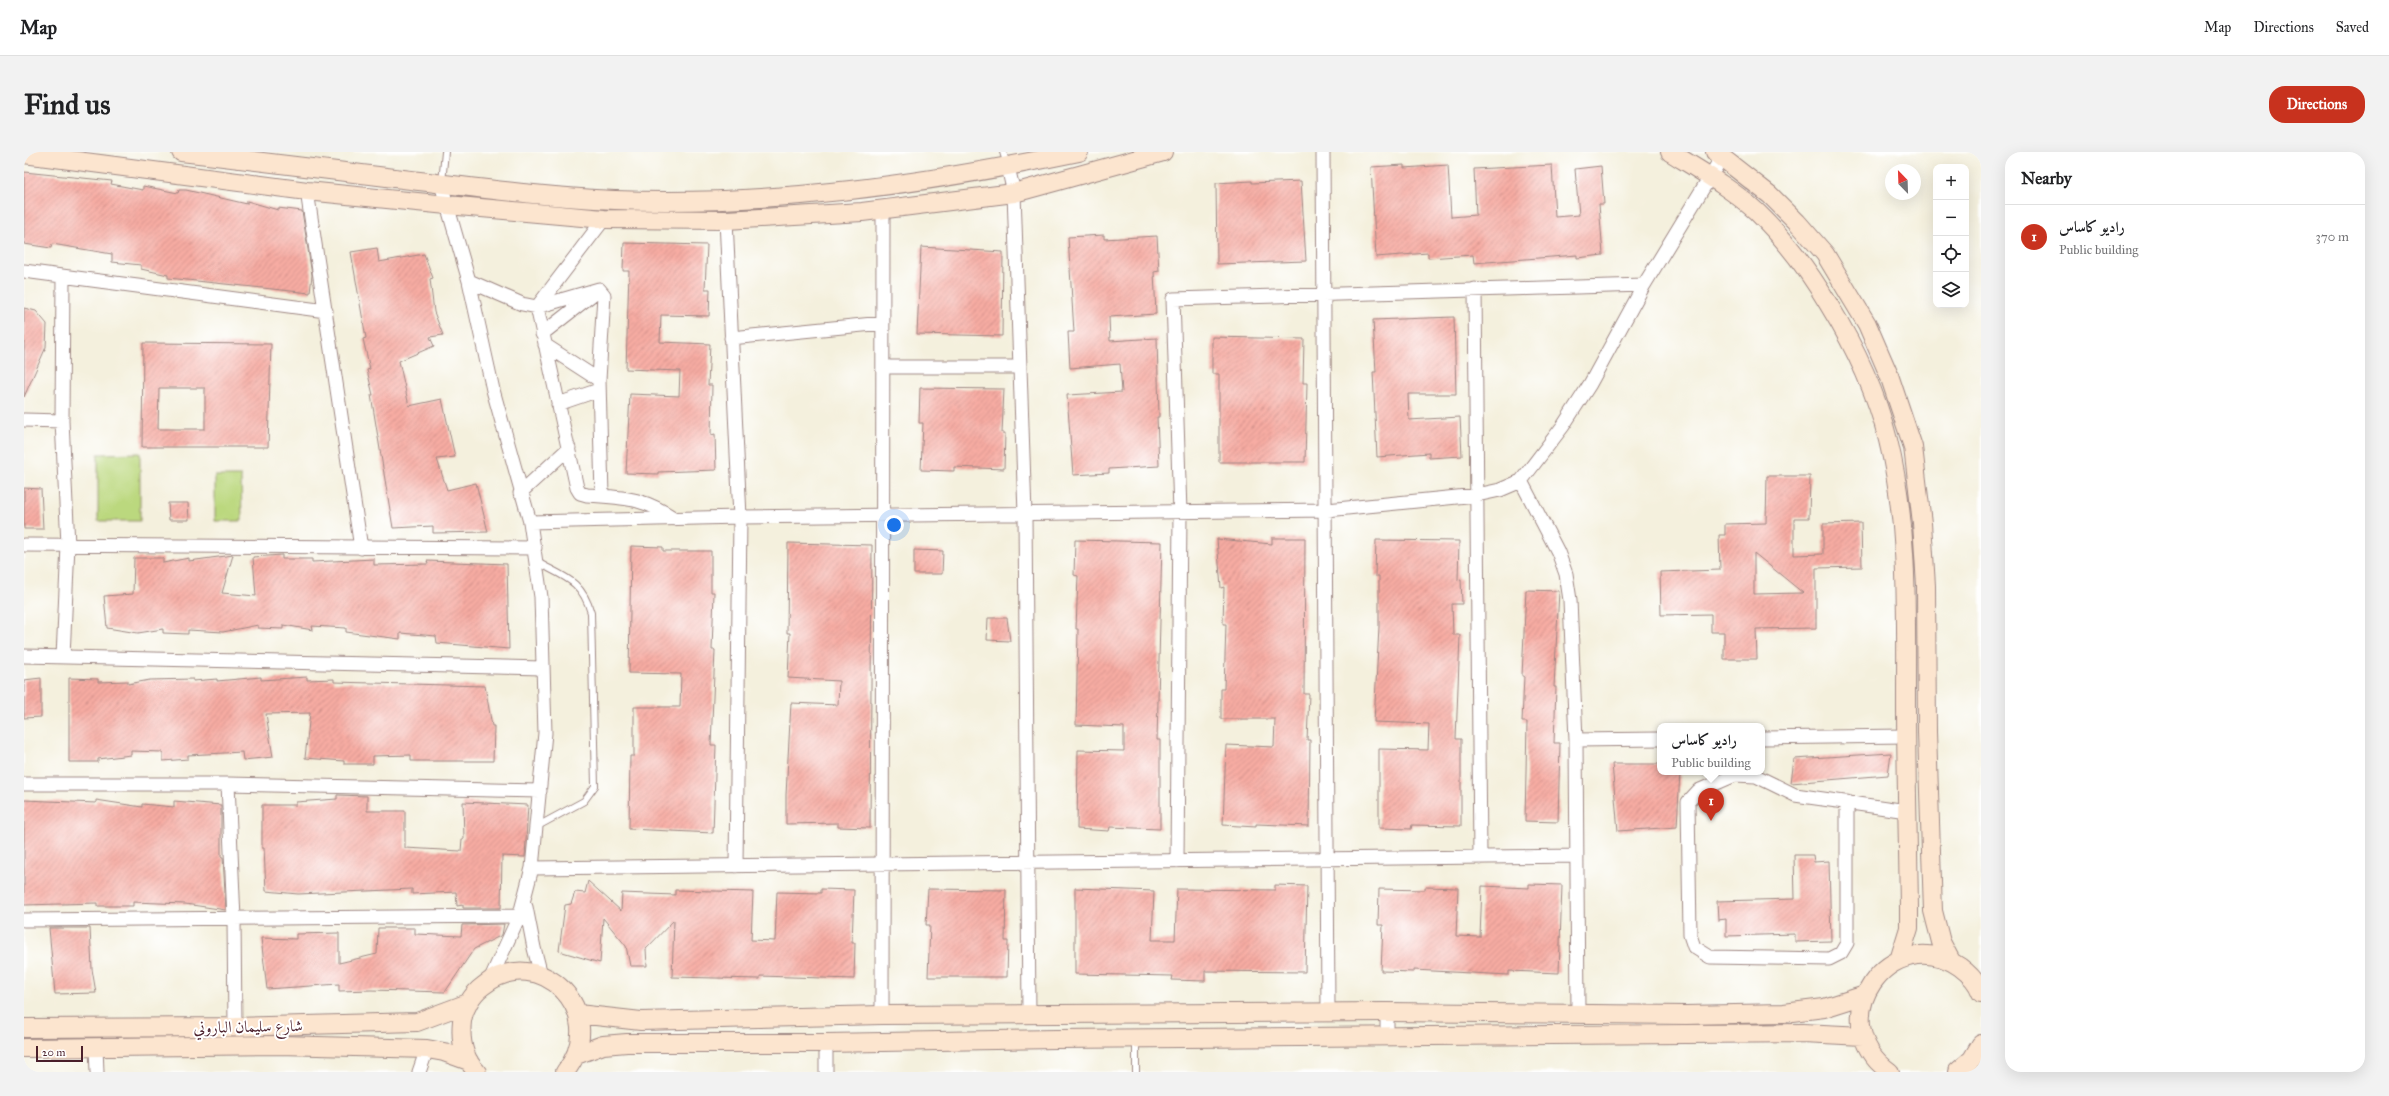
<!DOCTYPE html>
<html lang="en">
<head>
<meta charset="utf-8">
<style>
  body { margin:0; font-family:"IM FELL Great Primer",Amiri,serif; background:#f2f2f2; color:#202124 }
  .controls { position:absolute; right:12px; top:12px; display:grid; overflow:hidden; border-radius:8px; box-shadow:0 4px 16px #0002 }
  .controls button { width:36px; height:36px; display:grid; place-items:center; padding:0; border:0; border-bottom:1px solid #e0e0e0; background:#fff; color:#202124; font:20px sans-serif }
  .compass { position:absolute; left:1861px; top:12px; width:36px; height:36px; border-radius:50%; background:#fff; box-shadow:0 4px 16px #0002; rotate:337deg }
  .scale { position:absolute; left:12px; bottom:10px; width:47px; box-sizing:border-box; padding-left:4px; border:2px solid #4a1f2b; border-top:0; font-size:11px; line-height:14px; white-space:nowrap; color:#4a1f2b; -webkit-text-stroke:3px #fff; paint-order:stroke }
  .you { position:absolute; left:870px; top:373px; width:14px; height:14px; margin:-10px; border:3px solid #fff; border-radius:50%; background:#1a73e8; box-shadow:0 0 0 6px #1a73e833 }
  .badge { display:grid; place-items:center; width:26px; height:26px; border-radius:50%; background:#c8321e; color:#fff; font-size:13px; font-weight:700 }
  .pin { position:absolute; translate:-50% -33px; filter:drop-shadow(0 1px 2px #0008) }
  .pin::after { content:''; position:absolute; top:21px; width:14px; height:12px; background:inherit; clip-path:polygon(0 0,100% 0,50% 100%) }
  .popup { position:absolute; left:1633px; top:571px; width:108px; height:52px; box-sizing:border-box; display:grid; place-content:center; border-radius:8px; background:#fff; filter:drop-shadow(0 1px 3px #0005); font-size:13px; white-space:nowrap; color:#757577 }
  .popup b { font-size:15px; color:#202124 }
  .popup::after { content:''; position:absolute; left:50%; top:100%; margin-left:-8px; border:8px solid transparent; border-top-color:#fff }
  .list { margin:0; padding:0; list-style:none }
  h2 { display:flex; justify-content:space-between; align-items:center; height:52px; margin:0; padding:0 16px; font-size:17px }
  h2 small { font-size:13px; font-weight:400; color:#757577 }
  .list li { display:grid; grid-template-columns:26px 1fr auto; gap:12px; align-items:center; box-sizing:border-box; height:64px; padding:0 16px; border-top:1px solid #e0e0e0 }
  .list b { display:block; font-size:15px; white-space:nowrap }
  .list p { margin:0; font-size:13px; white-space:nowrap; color:#757577 }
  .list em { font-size:13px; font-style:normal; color:#757577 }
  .icon { flex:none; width:22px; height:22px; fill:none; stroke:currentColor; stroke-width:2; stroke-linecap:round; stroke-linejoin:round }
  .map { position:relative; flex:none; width:1957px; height:920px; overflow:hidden; border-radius:16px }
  header { display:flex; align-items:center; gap:24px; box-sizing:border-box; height:56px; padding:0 20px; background:#fff; border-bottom:1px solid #e0e0e0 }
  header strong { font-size:19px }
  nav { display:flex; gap:22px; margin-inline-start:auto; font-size:14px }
  .intro { display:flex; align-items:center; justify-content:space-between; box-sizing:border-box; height:96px; padding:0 24px }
  h1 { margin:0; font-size:28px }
  .button { padding:10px 18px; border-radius:16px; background:#c8321e; color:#fff; font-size:14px; font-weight:700 }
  main { display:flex; gap:24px; padding:0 24px }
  aside { flex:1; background:#fff; border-radius:16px; box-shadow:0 4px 16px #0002 }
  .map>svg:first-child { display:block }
  .green { fill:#bbd87e; stroke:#827c54 }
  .building { fill:url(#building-hatch); fill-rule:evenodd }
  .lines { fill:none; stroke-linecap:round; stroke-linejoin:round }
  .lane-casing { stroke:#9f8884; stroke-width:8 }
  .street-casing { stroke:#9f8884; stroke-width:15 }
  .secondary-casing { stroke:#9f8884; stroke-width:20 }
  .lane { stroke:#fff; stroke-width:6 }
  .street { stroke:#fff; stroke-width:13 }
  .secondary { stroke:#fce5cf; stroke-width:18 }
  .labels { text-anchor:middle; stroke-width:4; stroke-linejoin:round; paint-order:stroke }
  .street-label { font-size:16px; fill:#4a1f2b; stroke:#fff }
</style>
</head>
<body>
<header>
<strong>Map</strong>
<nav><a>Map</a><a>Directions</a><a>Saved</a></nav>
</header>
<div class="intro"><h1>Find us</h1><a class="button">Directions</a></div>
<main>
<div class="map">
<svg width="1957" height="920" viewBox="0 0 1957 920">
  <defs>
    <pattern id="building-hatch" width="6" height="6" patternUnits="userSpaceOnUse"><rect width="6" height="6" fill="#f7aca3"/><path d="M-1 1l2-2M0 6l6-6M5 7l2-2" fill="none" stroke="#ca8b85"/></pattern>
  </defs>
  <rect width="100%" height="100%" fill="#fff"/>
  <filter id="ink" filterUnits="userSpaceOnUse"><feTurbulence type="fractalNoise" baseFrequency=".025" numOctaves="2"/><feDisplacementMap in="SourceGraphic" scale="8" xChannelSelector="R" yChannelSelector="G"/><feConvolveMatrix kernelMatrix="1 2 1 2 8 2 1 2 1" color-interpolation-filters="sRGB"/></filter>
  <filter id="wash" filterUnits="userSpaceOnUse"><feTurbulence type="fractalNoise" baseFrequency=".012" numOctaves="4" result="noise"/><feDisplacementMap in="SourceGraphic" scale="16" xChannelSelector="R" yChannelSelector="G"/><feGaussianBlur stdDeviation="0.9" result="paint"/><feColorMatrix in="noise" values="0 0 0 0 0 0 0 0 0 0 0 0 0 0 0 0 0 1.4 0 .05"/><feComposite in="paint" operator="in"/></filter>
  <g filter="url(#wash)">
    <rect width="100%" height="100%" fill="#f4f0dd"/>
    <path class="green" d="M116 301V369H74V302Z
      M191 324H217L218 369H191Z"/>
    <g id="blocks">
      <path class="building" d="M1380 13V16L1424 13 1427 65 1452 63 1450 17 1528 13 1531 65 1555 63 1551 17 1577 14 1580 52H1575L1579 103 1553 106V103L1450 111 1449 103 1404 106V101L1352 105 1347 15Z
        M0 20 88 29 87 32 119 38V34L154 41 155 38H162L223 52V49L254 58V56L278 59 288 123 286 141 144 126V123L117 117V113L88 110V102L28 92 27 96 0 92Z
        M1228 29V31L1277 29 1282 109 1193 112 1192 31Z
        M1080 83V87L1133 84 1135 119 1130 120 1132 162 1085 165 1086 189 1133 186 1135 265H1133L1135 314 1085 317V321L1049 323 1043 243 1098 240 1096 212 1046 216 1044 180H1050L1044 85Z
        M600 91 683 93 681 137H686L685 164 637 163 636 190 686 192 684 233H688L687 283 691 282 692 318 634 320V322L602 321 606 242 655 244 656 219 602 217 605 119H599Z
        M897 95 979 100 978 184 893 182Z
        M353 96 355 110 400 102 409 126 406 127 410 160 419 183 406 185 410 194 375 209 385 254 418 247 431 305 413 307 423 338 452 331 464 380 409 381V374L369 376 347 243H349L343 218 346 217 339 187 342 186 327 100Z
        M0 156 12 159 23 172 22 195 0 245Z
        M1430 165 1432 242H1384L1385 268 1436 265 1438 304 1405 306V301L1353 305 1349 220H1352L1349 168Z
        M1188 185 1280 187 1279 231H1283L1281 310H1195V222H1188Z
        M119 191 247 192 244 295H118ZM135 236H181V277H134Z
        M896 236 980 237 978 281H981L980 317 930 315V319L897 318 899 271H895Z
        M1743 324H1786L1785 366H1770V403L1799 402V372L1837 371 1838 415 1792 416V476L1732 477 1733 507H1700V480H1687V462L1637 463 1636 420 1696 418 1695 383H1701V372L1742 371ZM1730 401 1779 441 1730 442Z
        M0 336 17 337 19 377H0Z
        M144 351H164L165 368H145Z
        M1248 386H1281L1280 542H1285L1283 588H1286L1285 674 1232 672V675L1199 673 1202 593 1250 595 1251 567H1197V537H1200L1202 472H1199L1200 435 1197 436 1193 387 1248 392Z
        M1051 388 1138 390 1133 588H1136V677L1086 675 1085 679 1053 677 1054 598 1100 599V575L1052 573 1054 477H1052L1054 424 1050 423Z
        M1352 388 1435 389 1434 428 1437 427 1438 452H1428L1429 483H1436L1432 587H1437V674L1388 673 1387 677 1355 676V597L1404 598 1405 572 1350 570 1355 475V424H1351Z
        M764 391 848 393 846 676 814 675V671L762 672V643L767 551 814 553 815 529 764 526 766 481H763Z
        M607 394 639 395V399H687V440H690L688 498H691L687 593H692L689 681 605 677 606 604H610V555H656L657 522 605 521Z
        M890 398 919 399 918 422H890Z
        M209 403 198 441 232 444 229 405 258 403V407H288V410L350 407V413L404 412 403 409 483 412 485 497 413 491 412 484 376 481V487L322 480V476L288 474 289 478 259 473V477L234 476V473L199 480 164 478V482L139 481V477L114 481 83 476 80 444 109 442 110 406H139V411L165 406V409Z
        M1502 438 1535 439 1530 535H1532L1530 591H1536L1534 670 1501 669 1503 570H1498L1500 524H1498Z
        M964 466H983L986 489 963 488Z
        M237 525V528L283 525V528L310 527V530L461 534 468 574H470L469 609H387V603L349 604V612H320V609L281 606 286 561 242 562 249 605 219 608 218 600 164 603V607L139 609V600L107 599V603L74 607V610H45V526L74 527V530L104 529V532L126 528 169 527V529L193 527V529Z
        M17 526V565L0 566V528Z
        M1867 601 1864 623 1767 631 1770 607Z
        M1588 612H1636V620H1656L1653 675 1594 679Z
        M313 643 343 644V659H381V696L437 699 438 687H440L439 650 504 653 501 705 478 704 477 756H439V753L433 754 432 740 388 742V737L274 742 242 739 240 696H238V653H272V650L313 647Z
        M0 648 72 651V648L118 655V652L150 655V649L197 653V705H199L202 758 161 752 109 750V754H73V751L0 753Z
        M1770 703H1789L1790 710 1805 709 1807 789 1771 790V782L1702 784V767L1694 768 1693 749 1771 747Z
        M564 729 597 759 598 741 651 743V738L729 740 727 788 751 789 753 740 797 741V737L830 738 828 791H831L830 827 736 824V827L648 825 650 768 622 797 623 814H606L602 794 579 766 576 811 535 799 541 753 547 752 551 740 561 741Z
        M1505 732 1538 733 1535 821 1485 819V823L1390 818V820L1357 819 1359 773H1354L1355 737 1401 738V735L1434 736 1432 784 1456 785 1458 734 1505 736Z
        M1251 733 1283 734 1281 820 1181 819V829L1148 828 1149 824 1051 822V736L1130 739 1128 788H1151L1153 737 1251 738Z
        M904 737 982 738 981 789H984L983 825H904L906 773H902Z
        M480 772 478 783 450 797 421 840 347 838 315 839V832L243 837 237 786 272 787V782L315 781V811L353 802 354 776H391V782L437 784 438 773Z
        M25 776H66L68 817 72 841 31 842Z"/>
    </g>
  </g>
  <g filter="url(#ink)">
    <use href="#blocks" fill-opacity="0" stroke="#9f8884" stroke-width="1"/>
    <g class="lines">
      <g class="lane-casing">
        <path id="lane" d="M979 0 983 13
          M418 30 421 0
          M512 675 560 649 571 634 567 461C558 428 540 425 513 410
          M1112 920V888"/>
      </g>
      <g class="street-casing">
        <path id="street" d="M1299 0 1304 861
          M984 15 990 41 1001 362 1005 863
          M417 32 445 129 469 238 506 370 517 445 521 581 508 716 496 762 466 828
          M283 39 337 396
          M702 68 716 365 712 714
          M0 119 302 159
          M39 125 38 269 44 393 39 505
          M445 129 498 152 513 155 580 67
          M575 137 513 155 553 336 556 341 563 343C601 346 618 345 651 367
          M575 137 580 143 575 228 578 344
          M1451 137 1456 706
          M518 182 569 142
          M707 186 859 171
          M521 193 575 228
          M859 215H996
          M534 252 575 238
          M0 268 38 269
          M1497 329 1534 400 1542 422 1546 448 1552 588 1554 860
          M496 341 545 296
          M506 370 716 365 1303 358 1453 343 1476 338 1497 329 1539 274 1566 232 1620 133 1698 5
          M0 393 511 396
          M0 504 518 516
          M1738 586 1882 584
          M1552 588 1636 587
          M0 632H204L516 639
          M204 632 210 767 211 875
          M1823 650V791L1817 801 1805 807 1686 805 1670 795 1666 783 1664 650 1674 639 1711 623 1732 624 1771 643 1883 659
          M1153 709 1156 360 1149 147 1620 133
          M508 716 1553 704
          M502 755 510 796 517 823
          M0 768 502 764
          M858 863 859 57
          M1363 885V860
          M802 891V920
          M72 896 73 920
          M395 920 403 897"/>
      </g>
      <g class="secondary-casing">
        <path id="secondary" d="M157 0C234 9 311 19 387 28 455 36 522 45 591 48 747 54 902 32 1055 0
          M1646 0C1675 18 1707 36 1733 60 1762 88 1785 119 1805 153 1831 195 1852 240 1864 288 1885 372 1882 463 1882 549 1882 618 1884 687 1885 756V776L1875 808
          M1691 0 1746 43 1773 70 1801 102 1843 172 1865 223 1889 295 1898 371 1902 434 1903 580 1909 759 1917 790 1927 809
          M0 2 283 39 423 53 580 67 702 68 838 60 990 41 1139 0
          M554 862 617 869 858 863 1363 860 1662 863 1760 861 1800 856 1841 843
          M0 876 211 875 393 870 444 851
          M0 896 257 893 403 897 420 900 445 909
          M552 903 579 893 603 891H802L1032 887 1779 881 1839 884
          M453 920C440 907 436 888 438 869 440 856 448 842 459 834 516 788 588 862 541 920
          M1866 920C1795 869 1867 768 1936 815 1944 821 1954 831 1957 841
          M1933 920 1948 907 1957 892"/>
      </g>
      <use href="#lane" class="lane"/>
      <use href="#street" class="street"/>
      <use href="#secondary" class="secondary"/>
    </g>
  </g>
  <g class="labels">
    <g class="street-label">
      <text transform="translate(224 874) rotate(-1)" y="6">شارع سليمان الباروني</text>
    </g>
  </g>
</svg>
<div class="controls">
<button>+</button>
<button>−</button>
<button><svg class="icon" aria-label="locate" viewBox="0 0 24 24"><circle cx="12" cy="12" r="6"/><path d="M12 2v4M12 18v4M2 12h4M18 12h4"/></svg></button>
<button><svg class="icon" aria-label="layers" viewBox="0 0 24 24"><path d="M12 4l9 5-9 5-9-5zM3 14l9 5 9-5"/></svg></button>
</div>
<svg class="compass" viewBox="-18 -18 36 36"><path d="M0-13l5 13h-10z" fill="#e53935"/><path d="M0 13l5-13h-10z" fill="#757577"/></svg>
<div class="scale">20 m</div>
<div class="you"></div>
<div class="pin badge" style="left:1687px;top:669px">1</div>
<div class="popup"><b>راديو كاساس</b>Public building</div>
</div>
<aside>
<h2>Nearby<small></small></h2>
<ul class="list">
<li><span class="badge">1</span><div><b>راديو كاساس</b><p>Public building</p></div><em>370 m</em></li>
</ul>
</aside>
</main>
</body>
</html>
